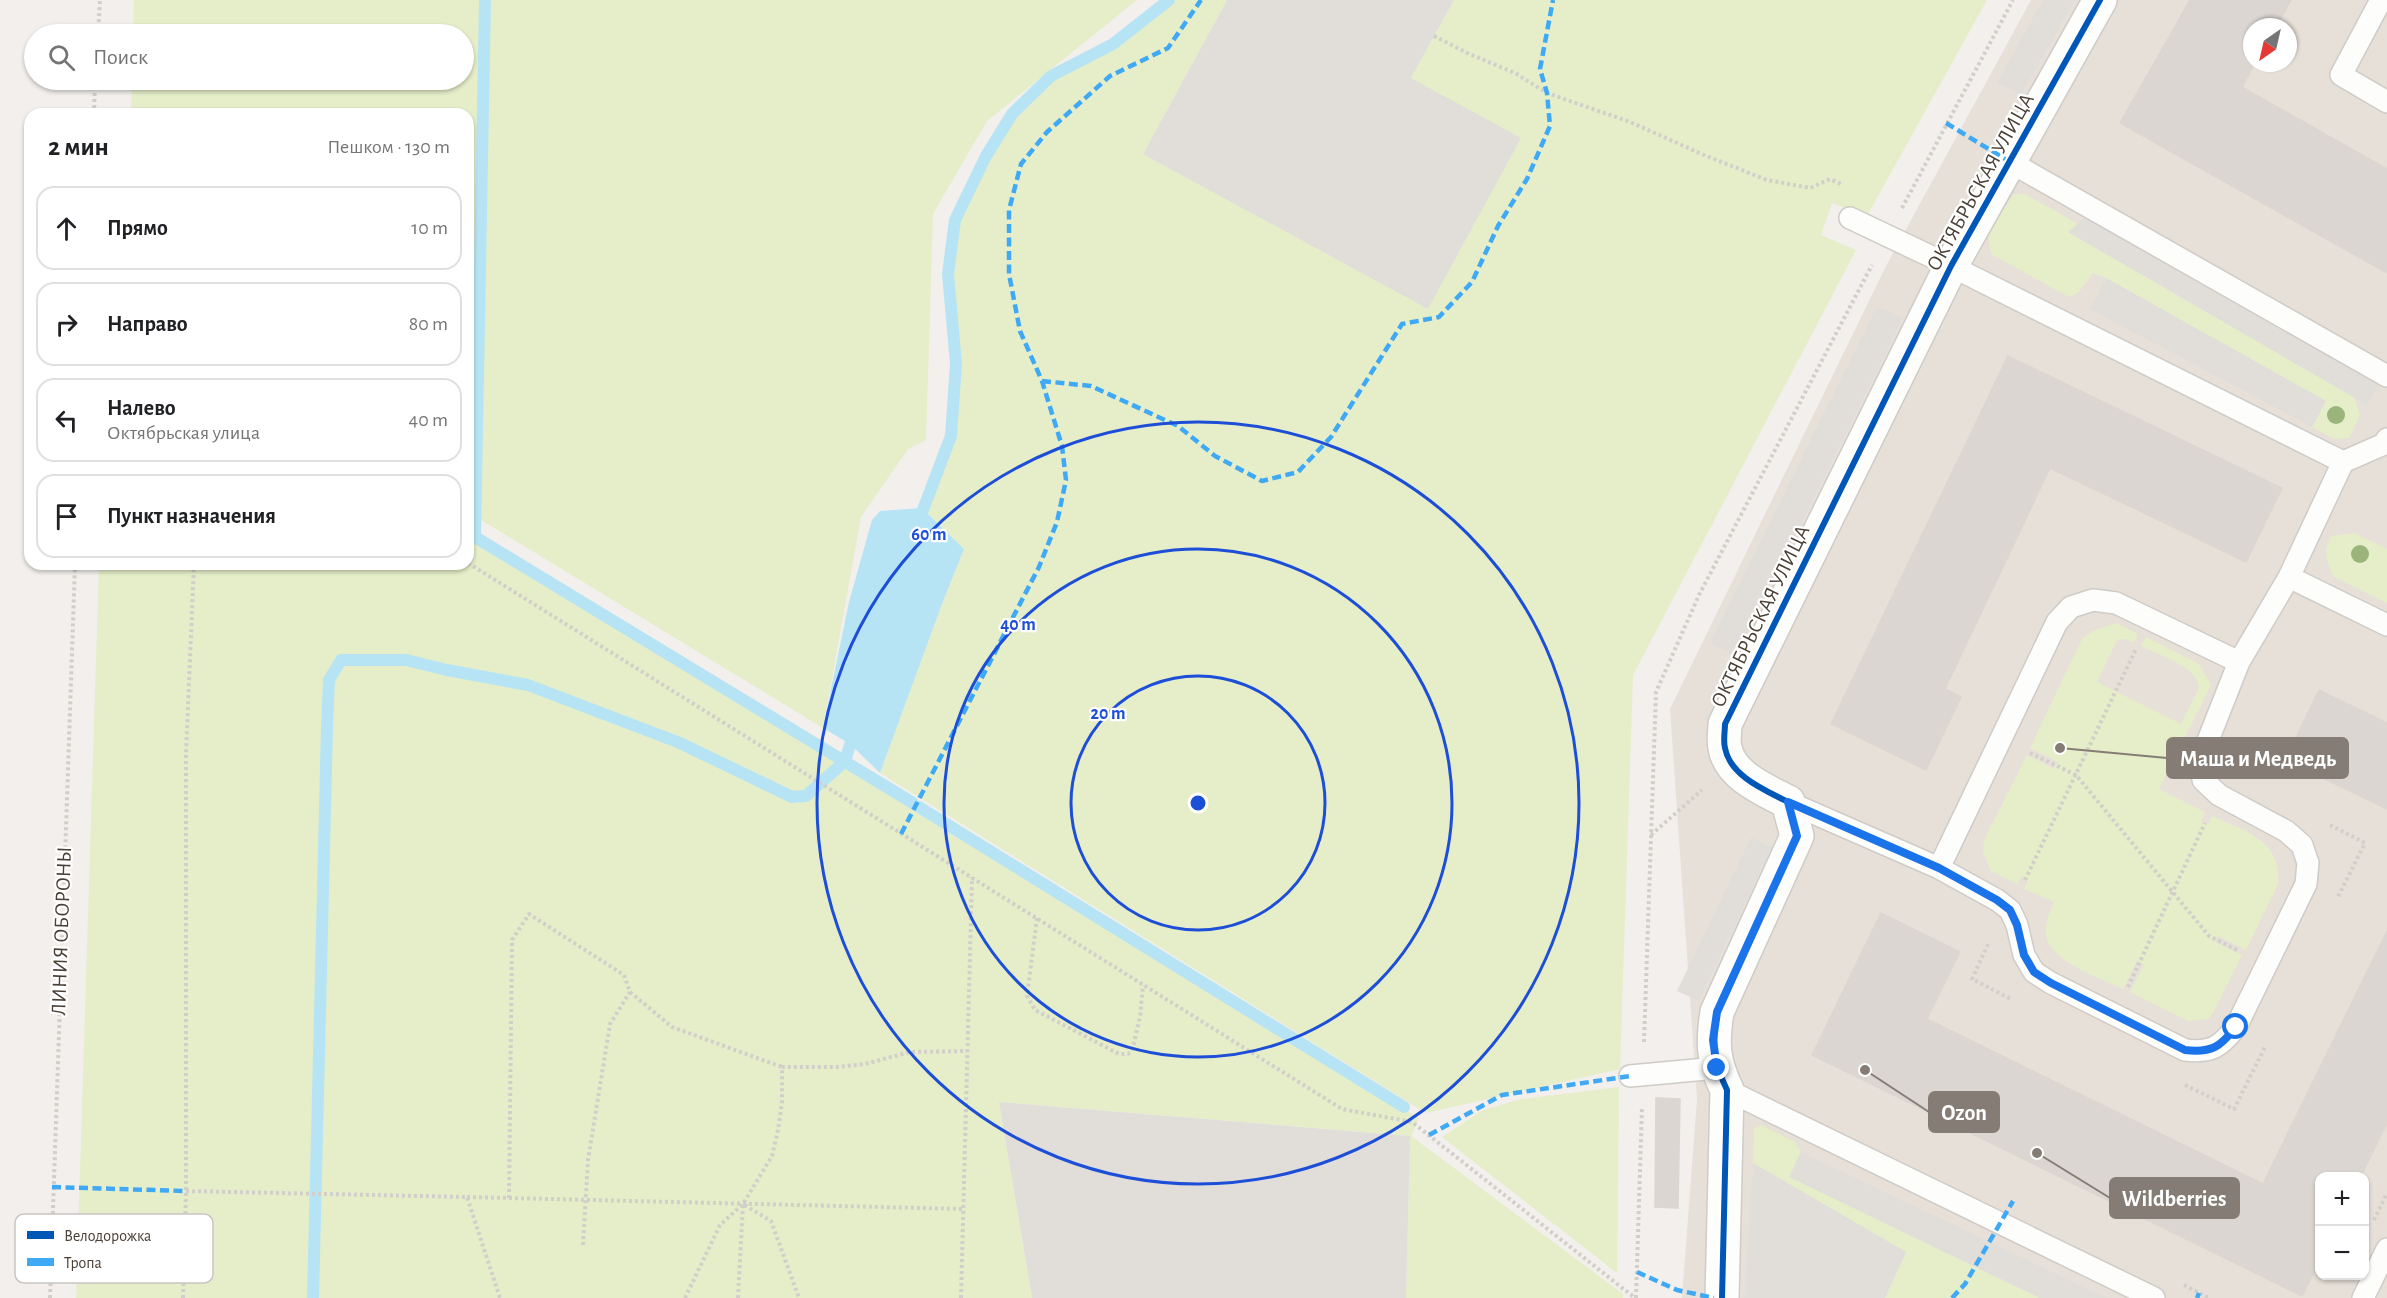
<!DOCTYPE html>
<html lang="ru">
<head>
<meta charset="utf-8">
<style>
  body { margin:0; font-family:"Alegreya Sans",sans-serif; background:#f6f6f6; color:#202124 }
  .controls { position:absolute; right:18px; bottom:18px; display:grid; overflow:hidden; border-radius:12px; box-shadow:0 2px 4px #0004 }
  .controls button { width:54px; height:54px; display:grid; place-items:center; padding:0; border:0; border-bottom:2px solid #e0e0e0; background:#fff; color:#202124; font:30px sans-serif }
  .compass { position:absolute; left:2243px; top:18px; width:54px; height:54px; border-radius:50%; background:#fff; box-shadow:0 2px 4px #0004; rotate:214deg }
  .stop { position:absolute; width:18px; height:18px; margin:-14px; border:4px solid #1a73e8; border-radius:50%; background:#fff }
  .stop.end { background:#1a73e8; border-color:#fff; box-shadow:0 2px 6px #0008 }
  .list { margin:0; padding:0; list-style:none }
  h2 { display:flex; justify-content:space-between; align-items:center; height:78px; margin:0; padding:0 24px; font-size:26px }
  h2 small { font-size:20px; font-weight:400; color:#757577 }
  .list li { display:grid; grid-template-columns:39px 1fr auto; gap:18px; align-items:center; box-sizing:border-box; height:84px; margin:0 12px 12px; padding:0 12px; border:2px solid #e0e0e0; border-radius:18px }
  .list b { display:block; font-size:22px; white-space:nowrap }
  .list p { margin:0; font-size:20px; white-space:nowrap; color:#757577 }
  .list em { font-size:20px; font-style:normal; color:#757577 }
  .icon { flex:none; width:33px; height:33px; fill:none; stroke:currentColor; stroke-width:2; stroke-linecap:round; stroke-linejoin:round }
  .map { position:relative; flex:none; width:2387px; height:1298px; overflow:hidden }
  .search { position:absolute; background:#fff; box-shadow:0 2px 4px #0004; left:24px; top:24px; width:450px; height:66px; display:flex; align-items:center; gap:15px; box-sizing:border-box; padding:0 21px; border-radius:33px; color:#757577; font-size:22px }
  .panel { position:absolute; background:#fff; box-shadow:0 2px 4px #0004; left:24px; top:108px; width:450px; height:462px; border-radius:18px }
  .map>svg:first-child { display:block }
  .residential { fill:#e7e0d8; fill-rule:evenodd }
  .green { fill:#e5eec9 }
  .parking { fill:#e1deda }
  .water { fill:#b7e4f4 }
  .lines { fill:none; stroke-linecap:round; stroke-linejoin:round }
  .stream { stroke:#b7e4f4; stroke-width:12 }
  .building { fill:#dbd6d1; stroke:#dbd6d0; stroke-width:1.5 }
  .service-casing { stroke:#cfcbc7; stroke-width:24 }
  .minor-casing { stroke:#cfcbc7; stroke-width:36 }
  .path { stroke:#d2cfca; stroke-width:4; stroke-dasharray:3 3; stroke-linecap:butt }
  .service { stroke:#fdfdfc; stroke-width:21 }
  .minor { stroke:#fdfdfc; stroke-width:33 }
  .quiet { stroke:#3fa9f5; stroke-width:4.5; stroke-dasharray:9 4.5; stroke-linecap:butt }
  .cycleway-casing { stroke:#fff; stroke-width:10 }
  .cycleway { stroke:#0057b8; stroke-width:6 }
  .tree { fill:#9bb47c }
  .route { stroke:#1a73e8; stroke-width:8 }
  .ring { fill:none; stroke:#1d4ed8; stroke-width:3 }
  .labels { text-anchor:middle; stroke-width:4.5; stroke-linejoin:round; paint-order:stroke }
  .street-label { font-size:21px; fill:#4a3f35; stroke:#fff }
  .key { fill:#fff; stroke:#c9c5c2; stroke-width:1.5 }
  .key-label { font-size:16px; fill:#4a3f35 }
  .centre { fill:#1d4ed8; stroke:#fff; stroke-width:3 }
  .ring-label { font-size:18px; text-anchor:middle; font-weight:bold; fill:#1d4ed8; stroke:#fff; stroke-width:4.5; stroke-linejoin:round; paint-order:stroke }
  .leader { fill:none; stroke:#857d75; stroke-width:2 }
  .callout-dot { fill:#857d75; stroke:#fff; stroke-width:2 }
  .callout { fill:#857d75; stroke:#857d75; stroke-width:2 }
  .callout-label { font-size:22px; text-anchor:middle; font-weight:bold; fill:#fff }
</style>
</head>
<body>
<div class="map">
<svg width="2387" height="1298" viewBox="0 0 2387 1298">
  <rect width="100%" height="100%" fill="#f2efec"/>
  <path class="residential" d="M2031 0H2387V1298H1682L1697 1099 1670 709 1886 266ZM2252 27H2288V63H2252ZM2320 1176H2364V1276H2320Z"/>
  <path class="green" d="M134 0H1137L987 121 933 214 926 440 908 449 861 517 823 728 478 518 475 490 468 502V114H131L132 80H464V34H133Z
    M1169 0H1227L1143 154 1411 78 1454 0H1987L1867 216 1832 203 1821 235 1856 250 1633 675 1620 1069 1426 1113 880 773 942 604 964 549 928 513 951 436 956 364 948 274 955 220 986 156 1012 114 1051 76 1113 44Z
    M2014 194H2025L2078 224 2069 232 2354 397 2360 415 2349 438 2334 439 2312 427 2326 401 2106 278 2093 273 2078 293 2069 297 1991 254 1988 233Z
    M468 530 1419 1118 1411 1136 1623 1294V1298H1406L1410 1136 999 1102 1032 1298H76L99 564H468Z
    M2354 533 2387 549V603L2333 576C2327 560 2322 551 2332 536Z
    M2116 623 2138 634 2134 643 2125 639H2119L2115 644 2097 682 2181 724 2199 688C2200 668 2157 654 2141 646L2146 637 2199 664 2211 685 2159 789 2205 812 2201 821 2208 824 2212 816C2245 831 2282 840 2278 884L2246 950 2218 936 2215 942 2242 955 2213 1013 2208 1019 2188 1021 2130 992 2144 965 2137 961 2123 989C2100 978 2048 961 2046 934 2045 922 2050 912 2054 902L2024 889 2028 879 2022 876 2017 884 1991 871 1983 853 1984 840 2027 755 2054 769 2058 762 2030 748 2082 639 2093 631Z
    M1619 1087 1617 1273 1442 1137 1483 1110 1521 1099Z
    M1761 1125 1795 1142 1801 1152 1790 1177 2040 1298H1885L1906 1252 1753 1163 1754 1129Z"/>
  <path class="parking" d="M1227 0H1454L1411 78 1521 138 1428 309 1143 154Z
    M2043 0H2075L2021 95 1997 82Z
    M2089 214 2380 384 2367 405 2068 232Z
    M2106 278 2326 401 2312 427 2090 309Z
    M1877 306 1903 318 1736 656 1710 643Z
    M1751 837 1772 847 1699 1001 1677 991Z
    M999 1102 1410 1136 1406 1298H1032Z
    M1801 1152 2107 1298H2040L1789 1177Z
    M1753 1163 1906 1252 1885 1298H1744Z"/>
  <path class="water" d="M922 508 964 549 942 604 880 773 850 744 823 728 849 602 872 520 880 511Z"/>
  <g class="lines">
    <path class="stream" d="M485 0 475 537 913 803
      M918 523 951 436 956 364 948 274 955 220 986 156 1012 114 1051 76 1113 44 1169 0
      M919 807 1404 1107
      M313 1298 327 727 329 680 341 660H406L447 670 528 685 680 743 792 797 806 796 845 761 855 729"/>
  </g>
  <path class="building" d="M2190 0H2291L2276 27H2252V63H2255L2242 87 2387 169V273L2120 123Z
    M2008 356 2282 488 2246 562 2050 468 1945 689 1961 697 1926 770 1831 724Z
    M2319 690 2387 723V809L2285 760Z
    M1881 913 1960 952 1927 1019 2263 1184 2387 931V1123L2361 1176H2320V1260L2302 1296 1812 1055Z
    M1656 1098 1680 1099 1678 1208 1655 1207Z"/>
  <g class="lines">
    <g class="service-casing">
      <path id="service" d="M2381 0 2341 75 2387 102
        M2010 162 2387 376
        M1850 218 1951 266 2343 462
        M2289 577 2387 625
        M1788 802 1939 868 1997 900 2010 910 2017 925 2024 955 2034 972 2051 983 2185 1050C2212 1053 2220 1047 2236 1027L2306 884 2308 863 2302 845 2286 831 2219 795 2203 780 2201 758 2239 662 2289 577 2343 462 2384 444 2387 439
        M1939 868 2057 622 2071 607 2093 600 2116 603 2239 662
        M1630 1076 1717 1068
        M1727 1090 2154 1298
        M2363 1298 2387 1249"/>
    </g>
    <g class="minor-casing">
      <path id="minor" d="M1722 1298 1727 1090C1713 1061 1712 1044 1717 1012L1797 836 1788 802C1765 790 1730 776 1725 748 1723 741 1725 731 1725 724L1951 266 2100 0"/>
    </g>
    <path class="path" d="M98 34 100 0
      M1434 36 1467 53 1515 73 1547 93 1630 122 1704 155 1767 180 1810 188 1830 179 1843 185
      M94 114 95 80
      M1902 208 2013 0
      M468 563 1342 1109 1412 1122 1635 1298
      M2030 753 2076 775 2209 936 2239 951
      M2330 825 2365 843 2338 897
      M1651 835 1702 790
      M2025 880 2136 649
      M1037 918 1027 996 1035 1010 1119 1054H1128L1132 1051 1140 1017 1143 985
      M1988 944 1972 979 2011 999
      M2128 987 2205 823
      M1644 1042 1656 692 1699 595 1872 265
      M2185 1085 2234 1109 2265 1047
      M186 1191 467 1197 500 1298
      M467 1197 963 1209
      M509 1198 512 940 529 914 624 975 630 992 672 1027 782 1067
      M2374 1220 2387 1193
      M583 1245 588 1160 610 1024 630 992
      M2184 1285 2209 1298
      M50 1298 75 564
      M183 1298 186 1191V754L194 564
      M685 1298 720 1225 743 1204 771 1221 799 1298
      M738 1298 743 1204 772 1156 778 1130 782 1102V1067H837L865 1064 910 1052 967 1051
      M961 1298 972 877
      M1636 1298 1642 1107"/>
    <use href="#service" class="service"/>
    <use href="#minor" class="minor"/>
    <path class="quiet" d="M1946 123 2010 162
      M1042 381 1091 386 1178 426 1215 456 1262 481 1298 472 1331 437 1402 324 1439 317 1472 282 1498 226 1527 179 1550 126 1547 93 1540 69 1553 0
      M901 834 1039 567 1057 522 1066 480 1062 446 1042 381 1020 331 1009 274V210L1021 164 1047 132 1110 76 1168 48 1201 0
      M1429 1135 1502 1095 1630 1076
      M52 1187 186 1191
      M1637 1272 1677 1290 1714 1298
      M1952 1298 1965 1284 2013 1201
      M2197 1298 2199 1293"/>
    <g class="cycleway-casing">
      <path id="cycleway" d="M1722 1298 1727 1090C1713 1061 1712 1044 1717 1012L1797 836 1788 802C1765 790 1730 776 1725 748 1723 741 1725 731 1725 724L1951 266 2100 0"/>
    </g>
    <use href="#cycleway" class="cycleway"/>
  </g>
  <g class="tree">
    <circle cx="2336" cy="415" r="9"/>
    <circle cx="2360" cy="554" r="9"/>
  </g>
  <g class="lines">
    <path class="route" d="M1717 1068 1713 1040 1717 1012 1797 836 1788 802 1939 868 1997 900 2010 910 2017 925 2024 955 2034 972 2051 983 2185 1050C2212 1053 2220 1047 2236 1027"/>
  </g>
  <g class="ring">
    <circle cx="1198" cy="803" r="127"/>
    <circle cx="1198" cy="803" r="254"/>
    <circle cx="1198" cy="803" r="381"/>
  </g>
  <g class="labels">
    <g class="street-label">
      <text transform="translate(1980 182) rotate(-61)" y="7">ОКТЯБРЬСКАЯ УЛИЦА</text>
      <text transform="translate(1760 616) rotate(-64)" y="7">ОКТЯБРЬСКАЯ УЛИЦА</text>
      <text transform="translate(61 931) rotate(-88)" y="7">ЛИНИЯ ОБОРОНЫ</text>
    </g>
  </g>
  <rect x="15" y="1214" width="198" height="69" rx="9" class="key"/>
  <rect x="27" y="1231" width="27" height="8" fill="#0057b8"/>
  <rect x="27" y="1258" width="27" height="8" fill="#3fa9f5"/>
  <g class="key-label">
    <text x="64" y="1241">Велодорожка</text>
    <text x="64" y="1268">Тропа</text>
  </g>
  <circle cx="1198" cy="803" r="9" class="centre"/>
  <g class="ring-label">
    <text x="929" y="540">60 m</text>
    <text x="1018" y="630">40 m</text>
    <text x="1108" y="719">20 m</text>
  </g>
  <path class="leader" d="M2060 748L2167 758M1865 1070L1929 1112M2037 1153L2110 1198"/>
  <g class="callout-dot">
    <circle cx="2060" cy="748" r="6"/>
    <circle cx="1865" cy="1070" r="6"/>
    <circle cx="2037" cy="1153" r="6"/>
  </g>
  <g class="callout">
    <rect x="2167" y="738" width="181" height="40" rx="6"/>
    <rect x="1929" y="1092" width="70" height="40" rx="6"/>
    <rect x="2110" y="1178" width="129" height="40" rx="6"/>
  </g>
  <g class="callout-label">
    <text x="2258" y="766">Маша и Медведь</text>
    <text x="1964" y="1120">Ozon</text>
    <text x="2174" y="1206">Wildberries</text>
  </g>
</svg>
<div class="controls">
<button>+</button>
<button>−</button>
</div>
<svg class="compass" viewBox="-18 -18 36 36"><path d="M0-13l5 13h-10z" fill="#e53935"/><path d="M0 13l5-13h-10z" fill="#757577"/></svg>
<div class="stop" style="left:2236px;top:1027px"></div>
<div class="stop end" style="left:1717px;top:1068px"></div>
<div class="search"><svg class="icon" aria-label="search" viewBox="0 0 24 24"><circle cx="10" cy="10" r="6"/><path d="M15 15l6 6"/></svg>Поиск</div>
<section class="panel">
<h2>2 мин<small>Пешком · 130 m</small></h2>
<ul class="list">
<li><svg class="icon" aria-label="ahead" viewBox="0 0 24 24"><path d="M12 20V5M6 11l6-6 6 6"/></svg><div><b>Прямо</b></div><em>10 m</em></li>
<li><svg class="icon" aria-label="right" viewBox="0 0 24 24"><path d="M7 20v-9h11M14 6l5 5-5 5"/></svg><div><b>Направо</b></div><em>80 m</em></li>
<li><svg class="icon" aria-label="left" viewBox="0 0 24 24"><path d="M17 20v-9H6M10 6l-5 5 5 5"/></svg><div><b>Налево</b><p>Октябрьская улица</p></div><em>40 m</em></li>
<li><svg class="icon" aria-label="arrive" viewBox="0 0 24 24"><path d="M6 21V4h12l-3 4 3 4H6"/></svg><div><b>Пункт назначения</b></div></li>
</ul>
</section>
</div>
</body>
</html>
